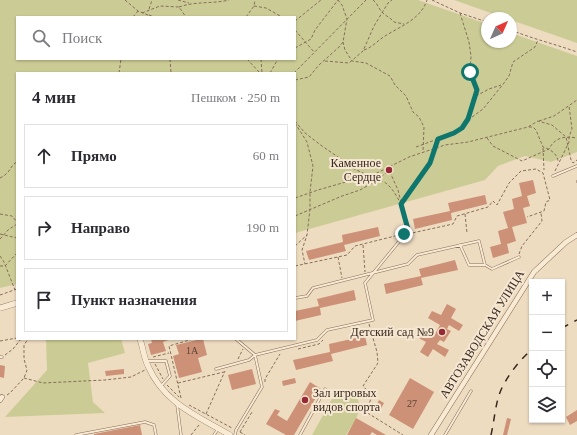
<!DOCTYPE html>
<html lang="ru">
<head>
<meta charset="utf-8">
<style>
  body { margin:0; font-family:"Times New Roman",serif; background:#f2f2f3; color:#2b2b33 }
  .controls { position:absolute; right:12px; bottom:12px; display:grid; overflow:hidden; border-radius:0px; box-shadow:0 1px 3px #0004 }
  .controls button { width:36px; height:36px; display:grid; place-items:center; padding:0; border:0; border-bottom:1px solid #e1e1e2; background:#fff; color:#2b2b33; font:20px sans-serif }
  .compass { position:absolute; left:481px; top:12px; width:36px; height:36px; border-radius:50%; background:#fff; box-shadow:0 1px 3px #0004; rotate:45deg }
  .stop { position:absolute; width:12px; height:12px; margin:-9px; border:3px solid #0f766e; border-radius:50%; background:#fff }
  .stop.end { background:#0f766e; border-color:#fff; box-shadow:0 1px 4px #0008 }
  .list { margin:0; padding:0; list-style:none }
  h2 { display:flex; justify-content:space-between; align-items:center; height:52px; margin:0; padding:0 16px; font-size:17px }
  h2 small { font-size:13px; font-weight:400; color:#7c7c81 }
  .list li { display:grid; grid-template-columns:26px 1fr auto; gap:12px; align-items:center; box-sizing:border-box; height:64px; margin:0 8px 8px; padding:0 8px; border:1px solid #e1e1e2; border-radius:0px }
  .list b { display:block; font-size:15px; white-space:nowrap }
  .list em { font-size:13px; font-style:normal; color:#7c7c81 }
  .icon { flex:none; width:22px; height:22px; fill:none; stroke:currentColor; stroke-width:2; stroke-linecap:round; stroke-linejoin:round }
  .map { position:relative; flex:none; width:577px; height:435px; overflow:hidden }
  .search { position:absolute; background:#fff; box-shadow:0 1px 3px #0004; left:16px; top:16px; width:280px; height:44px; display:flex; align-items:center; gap:10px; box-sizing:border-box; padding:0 14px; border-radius:0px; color:#7c7c81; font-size:15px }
  .panel { position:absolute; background:#fff; box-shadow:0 1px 3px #0004; left:16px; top:72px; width:280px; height:268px; border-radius:0px }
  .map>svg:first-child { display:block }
  .green { fill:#cbcc95; fill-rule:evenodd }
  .building { fill:#cc9177 }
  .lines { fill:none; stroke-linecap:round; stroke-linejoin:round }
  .service-casing { stroke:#876d59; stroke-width:3 }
  .minor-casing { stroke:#876d59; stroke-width:5.5 }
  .tertiary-casing { stroke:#876d59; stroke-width:6 }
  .path { stroke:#876d59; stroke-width:1; stroke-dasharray:3 2; stroke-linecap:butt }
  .service { stroke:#f9ead4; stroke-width:2 }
  .minor { stroke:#f9ead4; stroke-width:4.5 }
  .tertiary { stroke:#f9ead4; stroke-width:5.5 }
  .rail { stroke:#37271d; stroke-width:1.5; stroke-dasharray:7 7; stroke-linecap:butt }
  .route { stroke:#0f766e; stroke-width:5 }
  .poi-dot { fill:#962935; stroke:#f5e7d1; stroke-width:1.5 }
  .labels { text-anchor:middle; stroke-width:4; stroke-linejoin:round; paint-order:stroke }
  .number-label { font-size:10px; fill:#5c4234 }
  .poi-label { font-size:12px; fill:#37271d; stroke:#f5e7d1; text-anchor:end }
  .street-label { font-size:12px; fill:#37271d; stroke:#f5e7d1 }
</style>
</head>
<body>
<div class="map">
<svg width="577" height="435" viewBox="0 0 577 435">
  <rect width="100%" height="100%" fill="#eedcc1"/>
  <path class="green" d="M0 0H418L487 24V42H511V33L577 56V152L551 162 525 156 498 166 485 180 295 233V73H17V284L0 288ZM17 17H295V59H17Z
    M454 0H577V43L511 20V18H505Z
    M46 339H121L125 353 88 363 93 402 105 413 5 417 47 370Z
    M341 392C347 391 352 393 356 397 366 408 352 425 346 435H312L332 399 336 395Z"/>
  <path class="building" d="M533 180 536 193 527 196 530 206 523 208 527 223 512 227 516 241 507 244 509 253 493 258 490 247 501 244 498 231 508 228 503 212 514 209 512 199 522 196 519 183Z
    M485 195 487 204 451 213 452 220 415 229 413 219 450 211 448 203Z
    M378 227 380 236 344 245 346 251 309 260 306 251 343 242 342 235Z
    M455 260 458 270 421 278 423 285 386 294 384 284 421 276 419 269Z
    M354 290 356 300 320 308 321 315 295 321V311L319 306 317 299Z
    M447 304 456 309 451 318 463 325 459 331 449 325 447 329 451 331 444 342 440 340 437 344 449 350 445 357 433 349 428 357 420 352 426 342 417 337 422 329 434 336 440 325 428 318 432 311 441 315Z
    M365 336 367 345 331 354 333 361 296 370 293 360 330 352 329 344Z
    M151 339H171L163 342 166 351 151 355 148 344 152 343Z
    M201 339H203L207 355 198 358 202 372 179 378 173 356 179 354 176 345Z
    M0 365 5 366 4 378 0 377Z
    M124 369V374L106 376 105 371Z
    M252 369 256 384 232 390 228 375Z
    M295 378 296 383 283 386 282 381Z
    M410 378 434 392 413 429 389 415Z
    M310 382 321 389 294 435H286L266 424 275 409 280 411 277 415 287 421Z
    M379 400 384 403 379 412 374 410Z
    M577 410V421L570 425 566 417Z
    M356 418 386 435H377L372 432 370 435H347Z
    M507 418 511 419 507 435H503Z
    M140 425 142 435H94V434Z"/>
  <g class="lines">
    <g class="service-casing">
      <path id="service" d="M553 176 577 166
        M460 245 469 265H485
        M295 298 307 296 313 288 408 264 417 255 479 241 485 265 492 269 519 257
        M0 357H2
        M147 361H166L170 376 161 386
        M216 369 249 360 255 355 236 339
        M177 404 181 435
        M76 435 145 422 154 425 156 435
        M214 435 218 429
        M235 435 236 430 262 387 255 355 317 340 327 330 373 320 365 283 402 238
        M300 435 325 389
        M445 435 471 391"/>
    </g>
    <g class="minor-casing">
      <path id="minor" d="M0 400 2 397
        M431 435 534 272 566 242 577 235"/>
    </g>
    <g class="tertiary-casing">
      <path id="tertiary" d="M0 308 17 303
        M140 339C143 348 144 358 148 366 164 403 197 416 230 435"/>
    </g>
    <path class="path" d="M125 0 138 11 148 15V17
      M178 0 189 3
      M373 0C377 3 378 7 381 11 385 16 390 17 394 22L404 24
      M432 0 460 13 487 22
      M254 6 266 8 282 17
      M179 7C196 1 213 4 229 0
      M149 9 152 0
      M142 13 160 6 179 7 186 17
      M460 13 469 42 471 56 470 72 477 90 469 119
      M149 15 154 17
      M133 17 138 11
      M246 17 254 6 255 0
      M295 21 321 0
      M295 30 314 52
      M511 30C533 39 555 44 577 52
      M343 42 345 50 352 61 366 63 390 76 395 85 406 96 413 112 419 117 424 127 423 152
      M295 48 311 39 315 30 338 0
      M364 50C373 47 377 41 385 36 401 26 421 19 427 0
      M170 59 171 73
      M247 59 260 73
      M261 59 262 73
      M325 61 349 63 363 51 374 26 388 3 392 0
      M119 73 121 59
      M270 73 278 59
      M294 73 366 0
      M295 80 309 77 319 65 339 47 343 42 347 19 342 5 338 0
      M476 96 489 89 501 85
      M295 121 305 133 322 146 338 157 350 167 378 180C389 181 396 195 401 204
      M539 121 554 116 577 100
      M295 123 307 142 313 166 310 192V209L307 235 302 250 305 264
      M529 127H533L536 130 543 147C550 149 558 154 558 162
      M487 138 493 146 522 161 549 149C555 137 565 136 577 138
      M416 147 454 133 462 128 468 120 483 109 504 83 509 76 513 62 535 47 538 40
      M543 148 544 170
      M390 167 389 170 398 190 401 202
      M555 171 569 142V137L572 129 569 106
      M0 178C2 177 4 176 6 174 11 170 11 165 17 162
      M577 180V185
      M295 198 318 190 377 173 409 157 445 145 468 142 528 127 538 121 552 125 566 137 571 160 573 163 577 160
      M402 203 430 163 438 139
      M402 205 409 232
      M0 214 12 216 17 222
      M465 214 467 233
      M295 216 342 196 360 190 378 180 389 170
      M0 234 17 238
      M403 235 453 224 457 216 488 207 493 201 497 205 509 183 521 171 536 169 543 173 550 200 546 202 544 211 527 217
      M0 239 8 230 17 224
      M363 245 365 272
      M295 246 307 235
      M519 254 522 246 542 221 541 213
      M0 256 4 262 15 290
      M338 257 342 278
      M0 266H5L17 253
      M295 266 347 255 355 246 399 235
      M0 295 17 289
      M369 324 377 352 378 363 363 386 372 396 366 412 403 435
      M0 341 17 338
      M298 349 319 344 323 340
      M5 355 13 349 21 339
      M153 357 169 353
      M238 359 243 349
      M155 364 163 379
      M24 378 43 383 105 380 131 377 145 370
      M265 382V379L280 354
      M178 383 224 372
      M167 385 179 397
      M7 395 10 393 24 378 27 370 24 359V345L28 339
      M181 398 169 346 193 339
      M189 405 232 428
      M206 414 225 371
      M240 432 252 412
      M240 432 245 435
      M191 435 199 425"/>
    <use href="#service" class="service"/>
    <use href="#minor" class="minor"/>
    <use href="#tertiary" class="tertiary"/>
    <path class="rail" d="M562 328 577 320
      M491 435C494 422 495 408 499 395 505 378 519 361 532 349"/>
  </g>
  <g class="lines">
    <path class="route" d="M404 234 409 233 401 204 430 163 438 139 454 133 462 128 468 119 477 90 470 72"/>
  </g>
  <g class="poi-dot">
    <circle cx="389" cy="170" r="4"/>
    <circle cx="442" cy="332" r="4"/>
    <circle cx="305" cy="400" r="4"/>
  </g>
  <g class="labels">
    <g class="number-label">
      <text x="192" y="354">1А</text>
      <text x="412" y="407">27</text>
    </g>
    <g class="poi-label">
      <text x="381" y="167">Каменное<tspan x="381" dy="14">Сердце</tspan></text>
      <text x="434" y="336">Детский сад №9</text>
      <text x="313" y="397" text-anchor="start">Зал игровых<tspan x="313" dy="14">видов спорта</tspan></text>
    </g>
    <g class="street-label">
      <text transform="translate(482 334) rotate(-58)" y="4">АВТОЗАВОДСКАЯ УЛИЦА</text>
    </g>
  </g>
</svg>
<div class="controls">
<button>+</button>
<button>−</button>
<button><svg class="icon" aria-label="locate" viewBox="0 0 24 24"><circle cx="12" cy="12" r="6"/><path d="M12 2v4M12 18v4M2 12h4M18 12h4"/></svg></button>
<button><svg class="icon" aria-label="layers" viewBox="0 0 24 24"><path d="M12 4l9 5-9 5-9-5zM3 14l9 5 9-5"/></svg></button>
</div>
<svg class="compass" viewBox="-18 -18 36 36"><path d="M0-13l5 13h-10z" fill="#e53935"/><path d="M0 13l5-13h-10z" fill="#7c7c81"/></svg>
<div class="stop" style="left:470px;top:72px"></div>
<div class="stop end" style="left:404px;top:234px"></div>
<div class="search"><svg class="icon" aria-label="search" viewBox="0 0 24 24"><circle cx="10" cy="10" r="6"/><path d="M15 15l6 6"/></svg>Поиск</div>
<section class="panel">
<h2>4 мин<small>Пешком · 250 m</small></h2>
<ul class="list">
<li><svg class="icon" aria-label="ahead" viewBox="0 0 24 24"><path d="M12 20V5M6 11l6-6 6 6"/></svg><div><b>Прямо</b></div><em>60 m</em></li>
<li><svg class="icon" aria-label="right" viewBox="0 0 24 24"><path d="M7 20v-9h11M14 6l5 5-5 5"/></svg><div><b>Направо</b></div><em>190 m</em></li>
<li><svg class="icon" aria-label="arrive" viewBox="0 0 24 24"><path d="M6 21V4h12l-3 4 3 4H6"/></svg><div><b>Пункт назначения</b></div></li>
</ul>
</section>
</div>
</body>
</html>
